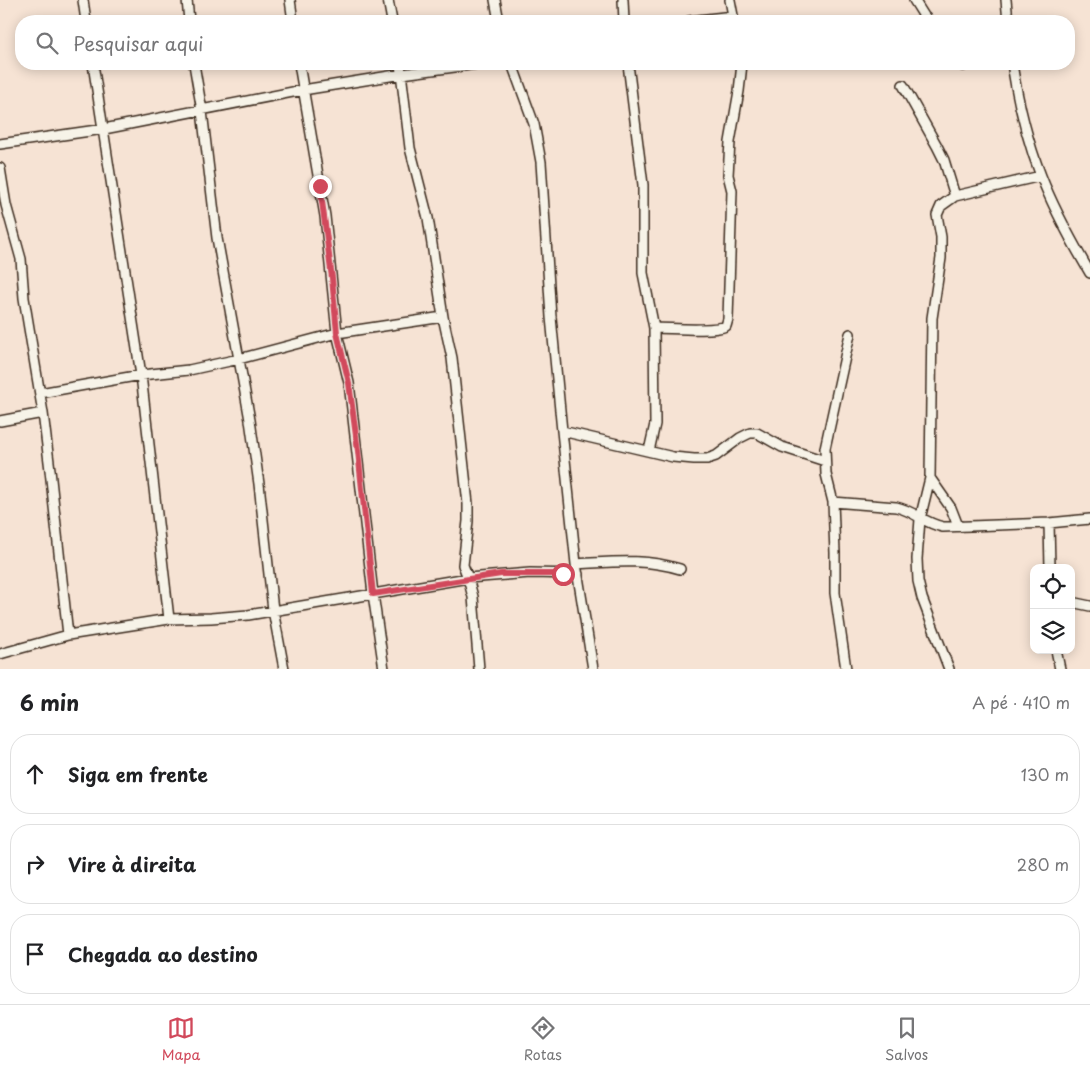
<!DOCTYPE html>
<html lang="pt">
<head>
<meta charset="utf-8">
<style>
  body { margin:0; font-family:"Playpen Sans",sans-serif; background:#f6f6f6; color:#202124 }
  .controls { position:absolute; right:15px; bottom:15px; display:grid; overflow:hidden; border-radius:10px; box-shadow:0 2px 12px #0003 }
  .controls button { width:45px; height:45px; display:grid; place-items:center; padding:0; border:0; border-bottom:1px solid #e0e0e0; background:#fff; color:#202124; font:25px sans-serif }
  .stop { position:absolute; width:15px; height:15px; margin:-11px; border:4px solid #d1495b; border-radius:50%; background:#fff }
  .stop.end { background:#d1495b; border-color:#fff; box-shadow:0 1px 5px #0008 }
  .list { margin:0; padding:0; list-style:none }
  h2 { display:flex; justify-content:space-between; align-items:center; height:65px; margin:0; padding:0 20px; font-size:21px }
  h2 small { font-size:16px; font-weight:400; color:#757577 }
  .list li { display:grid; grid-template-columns:32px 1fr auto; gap:15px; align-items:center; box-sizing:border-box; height:80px; margin:0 10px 10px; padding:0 10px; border:1px solid #e0e0e0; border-radius:20px }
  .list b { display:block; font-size:19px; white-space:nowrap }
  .list em { font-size:16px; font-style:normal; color:#757577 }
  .icon { flex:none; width:28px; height:28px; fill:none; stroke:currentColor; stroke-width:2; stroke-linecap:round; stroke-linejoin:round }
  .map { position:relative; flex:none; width:1090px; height:669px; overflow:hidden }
  .search { position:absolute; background:#fff; box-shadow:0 2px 12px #0003; left:15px; right:15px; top:15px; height:55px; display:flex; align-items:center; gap:12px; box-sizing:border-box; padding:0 18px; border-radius:20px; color:#757577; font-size:19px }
  .sheet { height:335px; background:#fff }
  nav { display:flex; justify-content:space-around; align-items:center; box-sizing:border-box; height:70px; border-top:1px solid #e0e0e0; background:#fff; font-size:14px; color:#757577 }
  nav a { display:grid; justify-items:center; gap:2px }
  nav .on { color:#d1495b }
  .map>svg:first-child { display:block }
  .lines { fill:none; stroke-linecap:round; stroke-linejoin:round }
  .street-casing { stroke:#3b2a1e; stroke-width:12 }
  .street { stroke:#f7f3e8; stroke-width:9 }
  .route { stroke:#d1495b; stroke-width:6 }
</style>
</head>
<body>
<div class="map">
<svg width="1090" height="669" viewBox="0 0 1090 669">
  <rect width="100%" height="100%" fill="#f6e3d4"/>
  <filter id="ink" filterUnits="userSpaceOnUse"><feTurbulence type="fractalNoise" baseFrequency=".02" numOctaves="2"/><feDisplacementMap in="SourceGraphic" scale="10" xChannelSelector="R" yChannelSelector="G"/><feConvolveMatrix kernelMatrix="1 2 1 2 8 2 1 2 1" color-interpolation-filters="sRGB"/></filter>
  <g filter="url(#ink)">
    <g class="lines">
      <g class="street-casing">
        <path id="street" d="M83 0 86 21
          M187 0 189 21
          M290 0 293 21
          M388 0 392 21
          M495 0 499 21
          M623 0 624 21
          M730 0 734 21
          M914 0 924 16 929 21
          M1006 0 1008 21
          M689 21 733 16
          M93 64 141 375 169 619
          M194 64 202 111 217 238 250 420 259 484 273 610 284 669
          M299 64 325 216 337 333 349 383 373 594 384 669
          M400 64 410 148 428 218 443 317 452 358 468 504V521L463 565 468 578 473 597 479 669
          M512 64 534 124 541 162 551 317 562 431 576 564 593 669
          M628 64 643 185V273L654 328 655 424 649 451
          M1012 64C1018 102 1027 140 1041 176 1054 210 1072 242 1090 273
          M963 66V64
          M903 85 937 146 944 160 955 196 941 206 937 215 941 237V258L932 318 930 478 920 519 917 559 918 581 922 598 949 669
          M0 144 104 129 303 90 402 74 477 64
          M0 168 6 205 21 259 24 298 43 413 50 470 68 635
          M955 196 1041 176
          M654 328C671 328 712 332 726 326L728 319 732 191 728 175 730 142 739 91 742 64
          M40 393 141 375 189 370 239 359 337 333 443 317
          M0 421 43 413
          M562 431 673 457 694 459H707L716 456 740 438 750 433H757L782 447 825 461
          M930 478 951 508 958 526
          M833 502 896 507C915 511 923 523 943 527L1049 523 1090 519
          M1049 523 1050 568
          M576 564C614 562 643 558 680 569
          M1071 602 1090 606
          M1056 650 1060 669
          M0 654 68 635 169 619 211 618 248 615 468 578 530 573 578 574
          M846 669 835 593V553L833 502 826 474 825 448 850 334"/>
      </g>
      <use href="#street" class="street"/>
    </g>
  </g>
  <g class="lines" filter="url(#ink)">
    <path class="route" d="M320 186 332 278 337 333 349 383 358 451 373 594 501 574H563"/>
  </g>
</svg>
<div class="controls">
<button><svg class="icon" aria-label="locate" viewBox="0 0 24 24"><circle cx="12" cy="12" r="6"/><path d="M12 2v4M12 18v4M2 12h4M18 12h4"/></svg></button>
<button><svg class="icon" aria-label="layers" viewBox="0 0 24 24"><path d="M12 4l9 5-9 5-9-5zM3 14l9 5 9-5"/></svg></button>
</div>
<div class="stop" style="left:563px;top:574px"></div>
<div class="stop end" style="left:320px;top:186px"></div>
<div class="search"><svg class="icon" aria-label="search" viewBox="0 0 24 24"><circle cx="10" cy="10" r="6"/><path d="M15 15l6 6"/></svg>Pesquisar aqui</div>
</div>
<section class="sheet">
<h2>6 min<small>A pé · 410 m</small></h2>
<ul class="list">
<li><svg class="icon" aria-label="ahead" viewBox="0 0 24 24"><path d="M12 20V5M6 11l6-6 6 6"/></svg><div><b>Siga em frente</b></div><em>130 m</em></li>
<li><svg class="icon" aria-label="right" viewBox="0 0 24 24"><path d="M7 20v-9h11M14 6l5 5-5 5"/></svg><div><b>Vire à direita</b></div><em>280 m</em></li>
<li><svg class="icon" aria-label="arrive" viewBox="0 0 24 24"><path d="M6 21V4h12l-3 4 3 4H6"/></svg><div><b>Chegada ao destino</b></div></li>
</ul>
</section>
<nav>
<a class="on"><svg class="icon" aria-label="map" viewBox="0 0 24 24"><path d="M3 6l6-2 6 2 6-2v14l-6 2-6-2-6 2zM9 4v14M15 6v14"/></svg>Mapa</a>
<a><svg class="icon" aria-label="directions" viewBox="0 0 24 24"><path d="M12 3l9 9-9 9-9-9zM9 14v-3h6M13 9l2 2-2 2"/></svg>Rotas</a>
<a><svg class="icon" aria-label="saved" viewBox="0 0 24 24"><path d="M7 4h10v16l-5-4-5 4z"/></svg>Salvos</a>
</nav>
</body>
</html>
